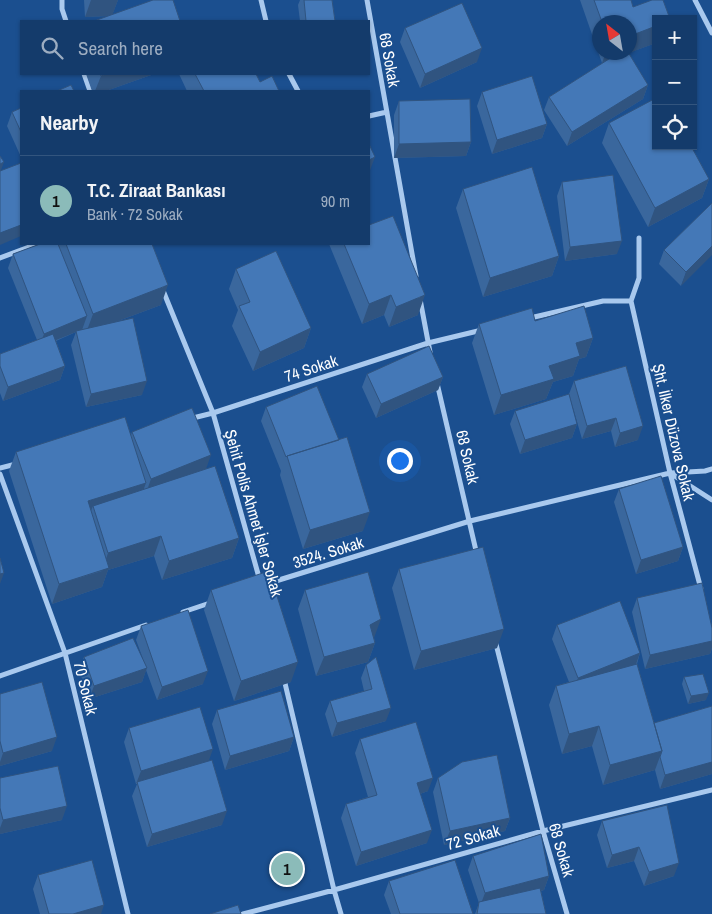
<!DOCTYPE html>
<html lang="en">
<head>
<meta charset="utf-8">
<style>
  body { margin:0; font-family:"Archivo Narrow",sans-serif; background:#1d4271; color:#f1f3f6 }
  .controls { position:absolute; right:15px; top:15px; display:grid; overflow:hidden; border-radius:0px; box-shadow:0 1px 4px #0004 }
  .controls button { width:45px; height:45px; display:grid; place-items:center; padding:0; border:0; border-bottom:1px solid #33557e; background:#143b6b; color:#f1f3f6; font:25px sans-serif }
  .compass { position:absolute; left:592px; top:15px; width:45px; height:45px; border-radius:50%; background:#143b6b; box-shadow:0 1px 4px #0004; rotate:329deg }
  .you { position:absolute; left:399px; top:460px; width:18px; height:18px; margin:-12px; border:4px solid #fff; border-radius:50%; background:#1a73e8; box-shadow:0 0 0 8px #1a73e833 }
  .badge { display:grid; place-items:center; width:32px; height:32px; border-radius:50%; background:#8bbbb9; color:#111; font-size:16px; font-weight:700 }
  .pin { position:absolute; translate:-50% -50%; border:2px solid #fff; box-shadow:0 1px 5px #0006 }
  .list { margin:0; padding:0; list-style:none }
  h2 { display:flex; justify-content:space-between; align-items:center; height:65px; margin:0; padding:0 20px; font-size:21px }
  h2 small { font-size:16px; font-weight:400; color:#9dadc1 }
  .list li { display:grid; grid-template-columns:32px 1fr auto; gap:15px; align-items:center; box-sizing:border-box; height:90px; padding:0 20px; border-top:1px solid #33557e }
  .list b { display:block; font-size:19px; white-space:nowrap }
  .list p { margin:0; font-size:16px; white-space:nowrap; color:#9dadc1 }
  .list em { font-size:16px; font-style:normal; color:#9dadc1 }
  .icon { flex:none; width:28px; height:28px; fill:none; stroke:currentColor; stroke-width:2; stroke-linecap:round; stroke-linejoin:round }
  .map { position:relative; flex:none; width:712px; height:914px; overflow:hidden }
  .search { position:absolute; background:#143b6b; box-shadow:0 1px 4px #0004; left:20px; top:20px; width:350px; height:55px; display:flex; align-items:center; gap:12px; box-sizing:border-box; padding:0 18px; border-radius:0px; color:#9dadc1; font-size:19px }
  .panel { position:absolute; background:#143b6b; box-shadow:0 1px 4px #0004; left:20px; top:90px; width:350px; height:155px; border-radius:0px }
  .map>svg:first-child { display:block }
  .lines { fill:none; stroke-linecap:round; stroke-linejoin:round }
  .street { stroke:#a9c9ee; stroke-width:5 }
  .wall { fill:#3a679d; fill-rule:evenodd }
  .shaded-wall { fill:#305480 }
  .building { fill:#4478b7; stroke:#305480 }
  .labels { text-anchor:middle; stroke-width:4; stroke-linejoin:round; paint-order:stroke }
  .street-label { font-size:16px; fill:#fff; stroke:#1b4f8f }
</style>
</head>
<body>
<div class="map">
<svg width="712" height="914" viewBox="0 0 712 914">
  <rect width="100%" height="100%" fill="#1b4f8f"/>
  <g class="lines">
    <path class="street" d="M62 0V9L66 21
      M261 0 266 21
      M367 0 416 276
      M695 0 712 33
      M84 74 90 91
      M289 74 298 91
      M369 116 387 112
      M639 238V278L631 301 670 473 701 589
      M0 258 37 244
      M162 288 213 413 260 581
      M420 299 430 352
      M530 318 603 301H631
      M437 383 477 555
      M189 419 213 413 428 343 482 330
      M0 468 16 464
      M670 473 712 500
      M0 474 65 653 128 914
      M266 584 470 521 670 473 705 471 712 469
      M183 612 213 602
      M496 644 543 831 567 914
      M0 676 146 625
      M284 679 334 890 341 914
      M243 914 334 890 543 831 712 790"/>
  </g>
  <path class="wall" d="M84 0H118L112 15 109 16 85 17Z
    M300 0H332L335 21H300L298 5Z
    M580 0H631L633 7 656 19V43L628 53 648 85 643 99 567 146 544 110 549 97 606 61 602 63ZM600 22H630V52H600Z
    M405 28 477 62 420 88 400 42Z
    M86 74H154L106 91H92Z
    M179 74H256L260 82 279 91H187Z
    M482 92 547 124 542 138 492 154 477 106Z
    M399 101 471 142 466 156 394 158V115Z
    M21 108V157L7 126 12 112Z
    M609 123 709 179 702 198 648 227 602 143Z
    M562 182 617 254 565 261 557 196Z
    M463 189 559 256 552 276 483 297 456 208Z
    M712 203 681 286 659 264 664 250Z
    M40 244H152L161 305 113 323 142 395 86 407 71 345 76 332 56 341 65 366 60 380 3 401 0 393V354L37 340 8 268 13 254Z
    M329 244H369L418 315 389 327 384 315 362 324Z
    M236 269 311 328 304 348 253 371 232 326 238 310 229 289Z
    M535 321 593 338 586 357 579 359 573 376 553 382 546 399 494 415 472 343 479 324Z
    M626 366 638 440 615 447 611 431 582 439 569 394 574 381Z
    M367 374 443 377 438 390 376 418 362 387Z
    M266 407 363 531 303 549 280 475 281 471 261 421Z
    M515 411 577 424 572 438 520 454 510 424Z
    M132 432 206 469 239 538 232 558 162 580 154 556 108 570 102 587 52 604 9 471 16 452 131 435Z
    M619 489 683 547 678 561 636 574 614 502Z
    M399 569 497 648 414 670 392 588Z
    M211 590 291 682 234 701 204 610Z
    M305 590 374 638 375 643 368 662 316 676 298 609Z
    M637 598 712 641V648L710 654 645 669 632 612Z
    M557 625 640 653 637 664 654 723 712 706V774L660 789 655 770 603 785 592 746 562 754 549 705 556 686 569 682 552 639Z
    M141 626 203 684 157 700 146 670 142 682 89 699 79 670 84 657 143 659 136 640Z
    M366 665 386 721 332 737 325 714 330 701 364 691 361 678Z
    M684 677 706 700 688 704 682 684Z
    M0 694 52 751 0 766Z
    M217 710 294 737 289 751 225 770 212 724Z
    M129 728 208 761 222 825 147 847 132 796 137 784H136L124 742Z
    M360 739 428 791 420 794 427 843 356 866 341 818 346 804 368 797 355 753Z
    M0 778 62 820 0 834Z
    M438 778 510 818 505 831 444 845 433 792Z
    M667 805 674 876 644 886 634 861 607 868 597 835 602 821Z
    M473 856 549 876 544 890 541 891 546 914H475L479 903 468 870Z
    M38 875 101 914H40L33 889Z
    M389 881 473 914H391L384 895Z"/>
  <path class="shaded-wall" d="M91 0H118L112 16 85 17Z
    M656 26V43L602 63 606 52H630V36Z
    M482 48 477 62 420 88 425 74Z
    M107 74H154L106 91H95L101 76Z
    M648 85 643 99 567 146 572 132Z
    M547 124 542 138 492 154 497 140Z
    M471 142 466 156 394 158 399 144Z
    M375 157 369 173V160Z
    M4 162 0 173V164Z
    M709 179 702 198 648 227 655 208Z
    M21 225V236L0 245V233Z
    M622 241 617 254 565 261 570 247Z
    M712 246V255L681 286 686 272Z
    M559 256 552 276 483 297 490 278Z
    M168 285 161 305 86 333 93 314Z
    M391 295 384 315 362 324 369 304Z
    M425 295 418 315 389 327 396 307Z
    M87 316 82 330 76 331V332L39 347 44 334Z
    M311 328 304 348 253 371 260 352Z
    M593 338 586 357 579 359 573 376 553 382 546 399 494 415 501 395 549 366 576 343Z
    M65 366 60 380 3 401 8 387Z
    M443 377 438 390 376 418 381 404Z
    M147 381 142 395 86 407 91 394Z
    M616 418 611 431 582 439 587 426Z
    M577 424 572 438 520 454 525 440Z
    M643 426 638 440 615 447 620 433Z
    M211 455 206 469 146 493 151 479Z
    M146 483 139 502 93 506 88 518V501Z
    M370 512 363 531 303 549 310 530Z
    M161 536 154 556 108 570 102 587 52 604 59 584 102 571 108 553Z
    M239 538 232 558 162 580 169 561Z
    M683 547 678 561 636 574 641 560Z
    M4 573 0 584V574Z
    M381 619 374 638 363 645 370 625Z
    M504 629 497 648 414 670 421 651Z
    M712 641V648L710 654 645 669 650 655Z
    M375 643 368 662 316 676 324 657Z
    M640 653 635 667 573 692 578 678Z
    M298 662 291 682 234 701 241 681Z
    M147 668 142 682 89 699 94 686Z
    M208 671 203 684 157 700 162 687Z
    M709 693 706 700 688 704 691 696Z
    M391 708 386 721 332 737 337 723Z
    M599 726 592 746 562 754 569 734Z
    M57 737 52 751 0 766V762L3 753Z
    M294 737 289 751 225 770 230 756Z
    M213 749 208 763 137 782 136 784 141 771Z
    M662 751 655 770 603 785 610 765Z
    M712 762V774L660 789 665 775Z
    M433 778 428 791 412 797 417 783Z
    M67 806 62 820 0 834V828L3 820Z
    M227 811 222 825 147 847 152 834Z
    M510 818 505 831 444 845 450 831Z
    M432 830 427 843 356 866 361 852Z
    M639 847 634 861 607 868 612 855Z
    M679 863 674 876 644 886 649 872Z
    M549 876 544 890 480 906 485 893Z
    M104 905 101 914H73Z"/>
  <path class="building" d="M153 0H173L180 21H94Z
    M304 0H332L335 21H306Z
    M594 0H631L633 7 652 0H663L670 19H656V26L630 36V22H602Z
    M462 3 482 48 425 74 405 28Z
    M620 52H628L648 85 572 132 549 97Z
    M100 74H107L101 76Z
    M195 74H256L260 82 272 76 279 91H204Z
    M532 76 547 124 497 140 482 92Z
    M71 85 74 91H57Z
    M656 98V146H691L709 179 655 208 609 123Z
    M470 99 471 142 399 144V101Z
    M21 108V132L12 112Z
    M369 144 375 157 369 160Z
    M0 156 4 162 0 164Z
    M21 163V225L0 233V171Z
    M532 167 559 256 490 278 463 189Z
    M613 175 622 241 570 247 562 182Z
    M712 203V246L686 272 664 250Z
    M393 216 425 295 396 307 391 295 369 304 344 244H369V225Z
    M40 244H58L87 316 44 334 13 254Z
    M66 244H152L168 285 93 314Z
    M276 251 311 328 260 352 239 306 250 302 236 269Z
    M584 306 593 338 576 343 580 356 549 366 554 379 501 395 479 324 532 308 535 321Z
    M133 318 147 381 91 394 76 331Z
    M53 334 65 366 8 387 0 366V354Z
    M429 346 443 377 381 404 367 374Z
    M626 366 643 426 620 433 616 418 587 426 574 381Z
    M317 386 339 440 287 456 286 457 266 407Z
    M569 394 577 424 525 440 515 411Z
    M192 408 211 455 151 479 132 432Z
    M125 417 146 483 88 501 109 568 59 584 16 452Z
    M347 437 370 512 310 530 287 456Z
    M215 466 239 538 169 561 161 536 108 553 93 506Z
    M661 476 683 547 641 560 619 489Z
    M483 547 504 629 421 651 399 569Z
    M0 558 4 573 0 574Z
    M269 571 298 662 241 681 211 590Z
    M368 572 381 619 370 625 375 643 324 657 305 590Z
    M702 583 712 628V641L650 655 637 598Z
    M620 601 640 653 578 678 557 625Z
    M188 610 208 671 162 687 141 626Z
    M133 638 147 668 94 686 84 657Z
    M376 657 391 708 337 723 330 701 372 689 366 665Z
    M637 664 662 751 610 765 599 726 569 734 556 686Z
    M703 674 709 693 691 696 684 677Z
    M42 682 57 737 3 753 0 741V694Z
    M281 691 294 737 230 756 217 710Z
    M712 706V762L665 775 660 757 662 751 654 723Z
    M200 707 213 749 141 771 129 728Z
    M416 722 433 778 417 783 432 830 361 852 346 804 377 795 360 739Z
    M497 755 510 818 450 831 438 778 462 762Z
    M212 760 227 811 152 834 137 782Z
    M58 766 67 806 3 820 0 808V778Z
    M667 805 679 863 649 872 639 847 612 855 602 821Z
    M541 834 549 876 485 893 473 856Z
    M92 860 104 905 73 914H49L38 875Z
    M455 860 473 914H400L389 881Z
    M540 888 546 914H477L479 902Z
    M238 905 241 914H210Z"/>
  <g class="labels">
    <g class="street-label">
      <text transform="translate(390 60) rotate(80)" y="6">68 Sokak</text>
      <text transform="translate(311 368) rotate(-18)" y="6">74 Sokak</text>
      <text transform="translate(674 432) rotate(77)" y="6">Şht. İlker Düzova Sokak</text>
      <text transform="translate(468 457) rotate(77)" y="6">68 Sokak</text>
      <text transform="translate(254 513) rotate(74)" y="6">Şehit Polis Ahmet İşler Sokak</text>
      <text transform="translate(328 552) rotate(-17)" y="6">3524. Sokak</text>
      <text transform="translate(86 688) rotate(76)" y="6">70 Sokak</text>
      <text transform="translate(473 837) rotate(-16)" y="6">72 Sokak</text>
      <text transform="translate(562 850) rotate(74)" y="6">68 Sokak</text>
    </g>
  </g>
</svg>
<div class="controls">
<button>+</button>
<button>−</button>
<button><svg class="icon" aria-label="locate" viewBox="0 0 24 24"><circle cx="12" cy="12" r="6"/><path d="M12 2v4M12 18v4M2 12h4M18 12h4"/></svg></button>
</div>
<svg class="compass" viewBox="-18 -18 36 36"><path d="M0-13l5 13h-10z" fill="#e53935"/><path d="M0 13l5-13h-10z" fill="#9dadc1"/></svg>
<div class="you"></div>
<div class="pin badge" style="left:287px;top:869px">1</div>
<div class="search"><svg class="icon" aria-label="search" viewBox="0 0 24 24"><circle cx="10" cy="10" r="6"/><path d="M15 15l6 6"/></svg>Search here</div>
<section class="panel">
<h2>Nearby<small></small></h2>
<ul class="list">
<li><span class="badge">1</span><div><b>T.C. Ziraat Bankası</b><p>Bank · 72 Sokak</p></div><em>90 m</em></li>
</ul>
</section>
</div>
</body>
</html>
